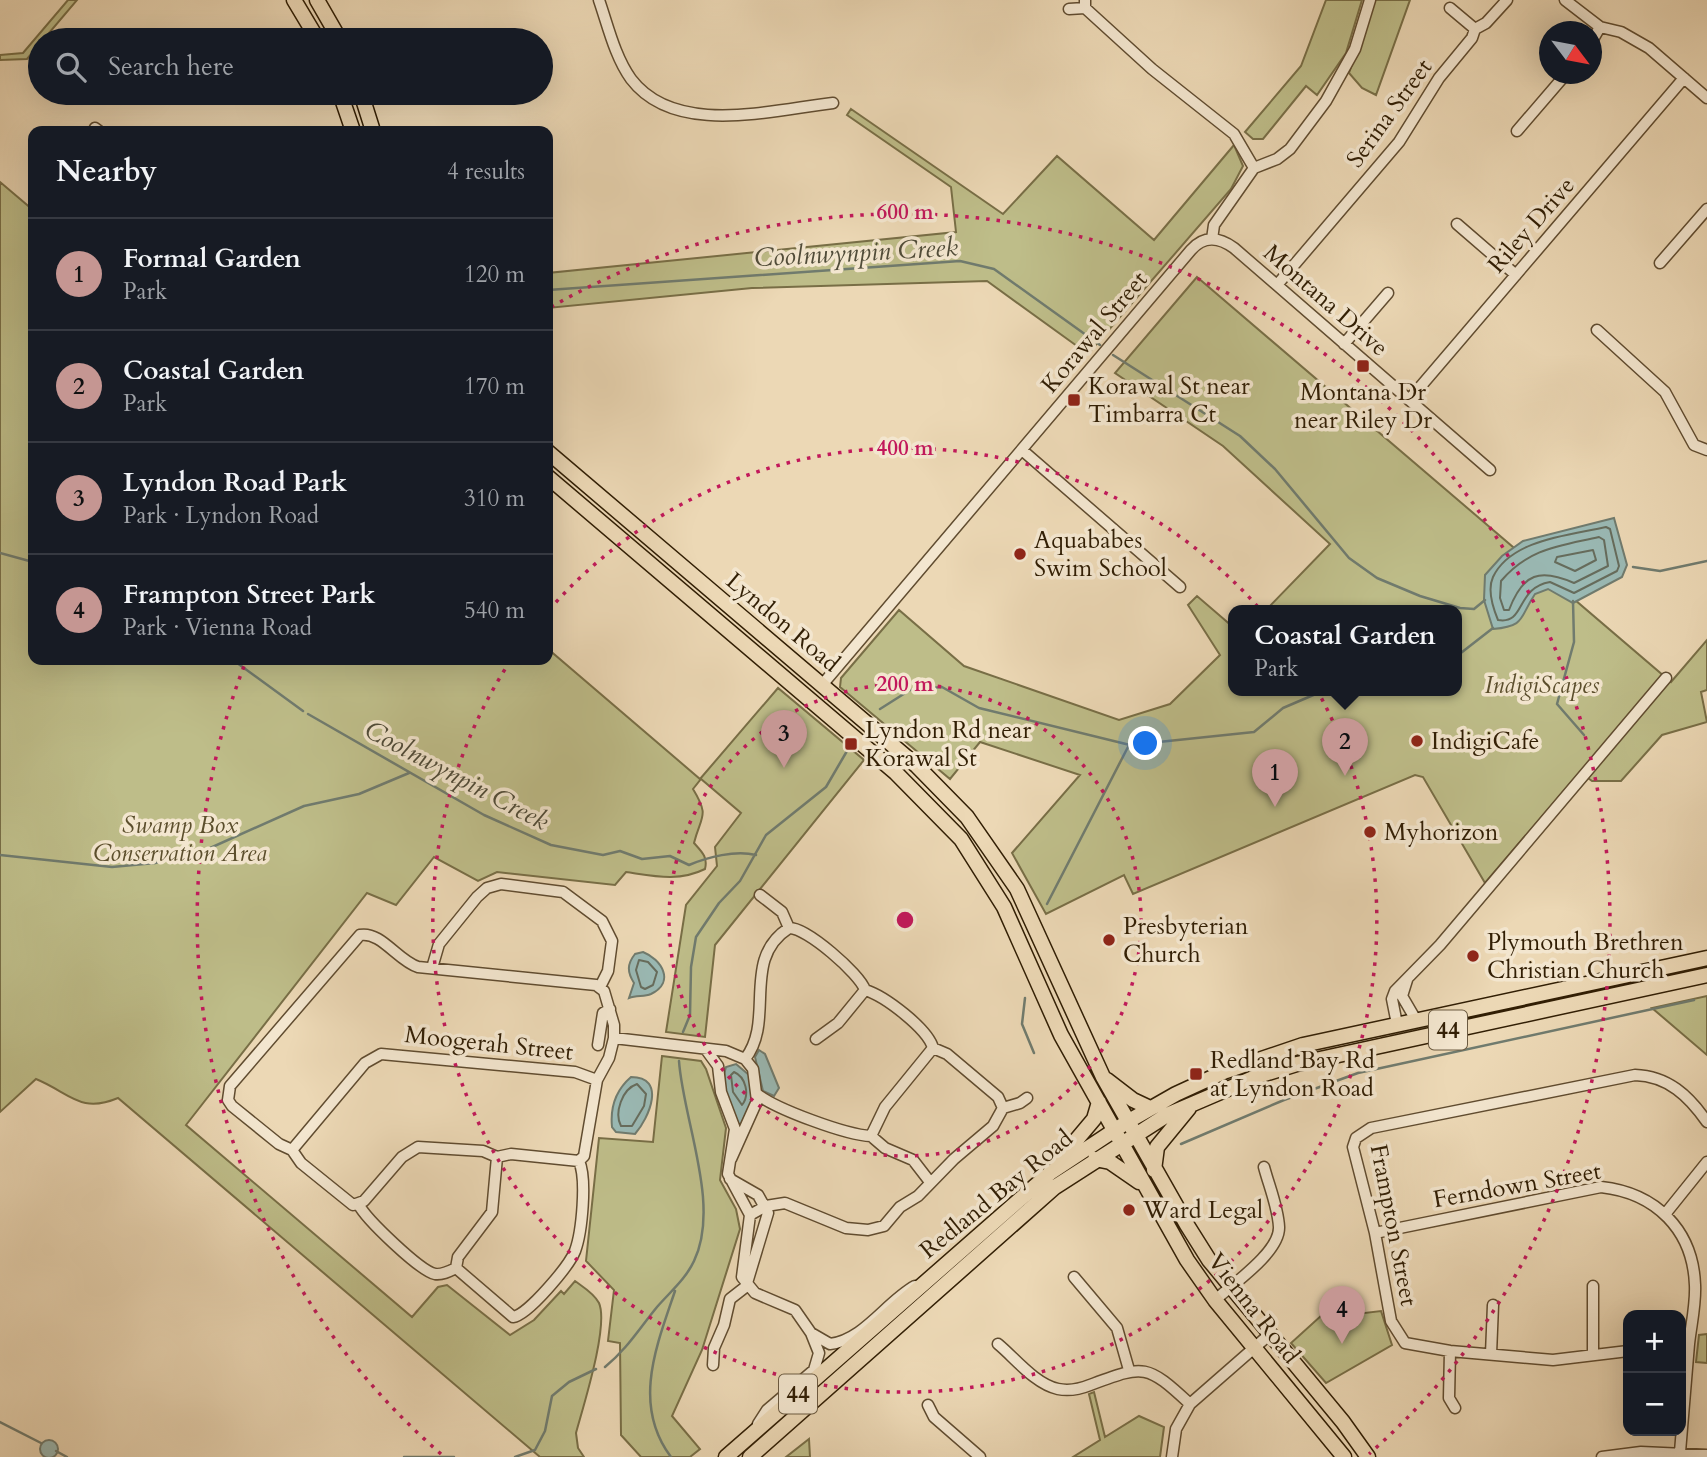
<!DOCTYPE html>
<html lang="en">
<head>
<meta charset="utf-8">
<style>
  body { margin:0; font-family:Cardo,serif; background:#20242c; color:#f1f3f6 }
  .controls { position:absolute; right:21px; bottom:21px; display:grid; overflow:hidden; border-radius:14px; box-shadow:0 7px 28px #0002 }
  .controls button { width:63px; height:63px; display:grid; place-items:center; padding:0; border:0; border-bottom:2px solid #363941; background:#171b24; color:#f1f3f6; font:35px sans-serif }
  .compass { position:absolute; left:1539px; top:21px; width:63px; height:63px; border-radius:50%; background:#171b24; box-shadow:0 7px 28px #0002; rotate:122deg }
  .you { position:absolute; left:1146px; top:744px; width:24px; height:24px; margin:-18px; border:5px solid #fff; border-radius:50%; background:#1a73e8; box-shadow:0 0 0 10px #1a73e833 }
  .badge { display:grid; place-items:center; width:46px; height:46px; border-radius:50%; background:#c59692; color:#111; font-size:23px; font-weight:700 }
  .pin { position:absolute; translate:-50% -58px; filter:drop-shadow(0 2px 4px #0008) }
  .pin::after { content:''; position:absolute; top:37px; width:24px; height:21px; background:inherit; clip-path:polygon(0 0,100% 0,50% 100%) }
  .popup { position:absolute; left:1228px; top:605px; width:234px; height:91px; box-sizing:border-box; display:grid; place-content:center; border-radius:14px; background:#171b24; filter:drop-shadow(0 2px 5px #0005); font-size:23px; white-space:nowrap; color:#9ea1a6 }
  .popup b { font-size:26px; color:#f1f3f6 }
  .popup::after { content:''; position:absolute; left:50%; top:100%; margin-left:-14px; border:14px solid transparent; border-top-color:#171b24 }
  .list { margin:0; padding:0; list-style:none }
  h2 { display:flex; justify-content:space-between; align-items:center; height:91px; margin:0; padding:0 28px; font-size:30px }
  h2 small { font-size:23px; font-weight:400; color:#9ea1a6 }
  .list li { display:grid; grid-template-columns:46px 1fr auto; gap:21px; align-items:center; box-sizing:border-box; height:112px; padding:0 28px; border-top:2px solid #363941 }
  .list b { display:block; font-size:26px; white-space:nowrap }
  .list p { margin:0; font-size:23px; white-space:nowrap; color:#9ea1a6 }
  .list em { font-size:23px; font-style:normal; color:#9ea1a6 }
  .icon { flex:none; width:38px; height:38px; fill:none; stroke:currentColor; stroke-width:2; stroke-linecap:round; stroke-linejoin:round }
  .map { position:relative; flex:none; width:1707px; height:1457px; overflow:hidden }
  .search { position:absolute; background:#171b24; box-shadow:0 7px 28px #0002; left:28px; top:28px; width:525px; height:77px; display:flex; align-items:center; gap:18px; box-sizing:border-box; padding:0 24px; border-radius:38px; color:#9ea1a6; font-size:26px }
  .panel { position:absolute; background:#171b24; box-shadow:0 7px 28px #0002; left:28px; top:126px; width:525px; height:539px; border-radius:14px }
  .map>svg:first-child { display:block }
  .green { fill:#bebd89; stroke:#786e46; stroke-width:2 }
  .water { fill:#9ab9b4; stroke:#707b6e; stroke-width:2 }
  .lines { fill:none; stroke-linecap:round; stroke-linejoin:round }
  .shore { stroke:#666c5c; stroke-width:2 }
  .stream { stroke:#707b6e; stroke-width:2.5 }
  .minor-casing { stroke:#604c30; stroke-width:13 }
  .major-casing { stroke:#311e04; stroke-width:17 }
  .minor { stroke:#f3e6cf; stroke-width:10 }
  .major { stroke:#ecd8b5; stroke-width:14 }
  .ring { fill:none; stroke:#c2185b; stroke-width:3.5; stroke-dasharray:3.5 7 }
  .poi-dot { fill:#8f2418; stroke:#f3e6cf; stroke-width:2.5 }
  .labels { text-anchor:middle; stroke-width:7; stroke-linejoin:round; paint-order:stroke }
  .shield { fill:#f3e6cf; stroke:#6b5a41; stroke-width:2 }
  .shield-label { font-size:23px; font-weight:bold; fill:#311e04 }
  .street-label { font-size:24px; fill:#311e04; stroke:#f3e6cf }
  .poi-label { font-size:24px; fill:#311e04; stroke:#f3e6cf; text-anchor:start }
  .park-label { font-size:24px; font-style:italic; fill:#5b4e2c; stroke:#f3e6cf }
  .water-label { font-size:26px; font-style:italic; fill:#504c39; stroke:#f3e6cf }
  .centre { fill:#c2185b; stroke:#f3e6cf; stroke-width:3.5 }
  .ring-label { font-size:21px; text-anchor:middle; font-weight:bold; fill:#c2185b; stroke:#f3e6cf; stroke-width:7; stroke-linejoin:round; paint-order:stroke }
</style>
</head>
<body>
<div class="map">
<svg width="1707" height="1457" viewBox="0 0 1707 1457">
  <rect width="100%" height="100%" fill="#ecd8b5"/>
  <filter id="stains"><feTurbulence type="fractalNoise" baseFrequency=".00286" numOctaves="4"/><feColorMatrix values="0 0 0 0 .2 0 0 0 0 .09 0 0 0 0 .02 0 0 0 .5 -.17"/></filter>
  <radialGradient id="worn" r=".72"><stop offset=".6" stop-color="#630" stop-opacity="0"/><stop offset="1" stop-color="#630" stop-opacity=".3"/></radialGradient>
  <path class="green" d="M68 0H77L27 59 0 60V55L23 53Z
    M1326 0H1362L1346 53 1317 95 1306 86 1263 139H1253L1245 132 1301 66Z
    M1374 0H1410L1376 95 1362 88 1349 73Z
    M851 109 1003 214 1057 156 1154 240 1234 145 1243 166 1231 189 1088 354 987 281 752 288 548 308V273L956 232 951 187 847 115Z
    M0 182 33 210V660H548V649L700 779 778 688 864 760 715 945 705 1037 666 1032 686 905 717 866 715 847 741 813 701 779 693 789C710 817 701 815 694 843 702 852 708 857 705 869 679 882 654 876 626 872L615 885 497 872 478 881 434 857 396 905 367 893 186 1125 412 1317 438 1287 447 1285 510 1335 534 1320 561 1291 564 1294 575 1281C583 1287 594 1293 599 1303 609 1326 583 1407 576 1433L578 1448 584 1457H540L118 1098C80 1114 70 1093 36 1079L0 1112Z
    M1197 277 1671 682 1707 640V690L1701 692 1707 722 1662 735 1621 781H1592L1580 772 1485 883 1423 777 1415 775 1133 894 1124 875 1046 914 1012 853 1080 775 980 742 950 779 840 687 841 678 899 610 964 666 1119 720 1170 704 1220 655 1188 605 1197 596 1233 627V690H1457V610H1266L1330 544 1223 446 1115 373Z
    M1707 996V1055L1652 1008Z
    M662 1056 701 1061 706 1069 726 1128 720 1180 736 1209 740 1229 702 1350 672 1416 700 1449 690 1457H641L621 1435 620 1343 608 1341 614 1290 586 1261 599 1138 653 1142Z
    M1333 1305 1348 1315 1381 1311 1392 1345 1326 1383 1291 1343Z
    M1707 1334V1363L1696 1362 1699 1335Z
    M1094 1392 1105 1437 1139 1416 1164 1427 1160 1457H1073L1100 1440 1089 1394Z
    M809 1439 810 1457H786Z"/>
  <path class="water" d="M1614 518 1627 565 1622 577 1573 603 1548 589 1535 594C1519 618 1526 626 1493 629L1484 600 1485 575 1502 556 1523 541Z
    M643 952C661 959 676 982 651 994 644 997 637 995 629 998L634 983C627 972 627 964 635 954Z
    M759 1050 765 1054 779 1088 774 1096 763 1091 755 1057Z
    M736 1064 749 1075 753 1101 740 1127C732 1110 719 1086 726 1067Z
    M631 1077C667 1077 649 1118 635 1134L616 1132 612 1127C610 1107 616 1090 631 1077Z
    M40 1449a9 9 0 1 1 18 0a9 9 0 1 1-18 0Z"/>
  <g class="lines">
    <path class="shore" d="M1606 527 1610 529 1619 566 1617 571 1574 593 1550 582C1515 588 1526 625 1498 620 1493 608 1487 590 1493 577 1511 539 1571 535 1606 527Z
      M1599 537 1604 540 1608 566 1574 583C1540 568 1523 573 1509 610H1504L1500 598 1501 581C1529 548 1560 546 1599 537Z
      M1593 550 1596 560 1575 571 1555 562 1557 557Z
      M639 960 648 962 657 972 653 985 645 989 641 987 636 970Z
      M734 1072C746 1077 750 1095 742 1105L733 1092 731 1075Z
      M637 1084 646 1094 644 1106 632 1126H621C614 1113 622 1089 637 1084Z"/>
    <path class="stream" d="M548 290 960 261 994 269 1100 345
      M1113 355 1240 436 1275 469 1349 558 1377 578 1420 596 1460 608 1474 609 1485 600
      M0 553 33 562
      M1633 567 1660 571 1707 561
      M1573 601 1574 642 1557 704 1584 735
      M1457 656 1493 628
      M233 660 303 711
      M880 709 910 690 942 687 979 708 1130 745 1254 732 1283 708 1325 690
      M308 714 484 815 551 845 603 855 620 851 642 859 670 856 689 865C708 857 735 850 756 855
      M0 855 112 867 155 863 199 853 304 806 359 794 409 773
      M1047 904 1129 745
      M1025 998 1022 1024 1034 1053
      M683 1032 690 1015 691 967 696 937 719 903 740 881 766 835 826 787 847 751
      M1181 1144 1284 1100 1358 1073 1694 1000
      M605 1367C627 1349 639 1329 657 1307 670 1292 685 1280 694 1261 721 1205 683 1120 679 1061
      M0 1422 41 1443
      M56 1451 67 1457
      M404 1457H454
      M515 1457 535 1450 545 1431 552 1396 569 1382 596 1369
      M671 1457C632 1405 656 1347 675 1291"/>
    <g class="minor-casing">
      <path id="minor" d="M599 0C608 26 615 57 631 79 675 137 771 110 833 103
        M1565 0 1600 27 1621 32 1649 48 1707 98
        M1085 8 1152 69 1234 134 1254 168
        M1450 8 1475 29
        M1069 9 1085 8V0
        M1592 41 1600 27
        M95 128 99 131
        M1517 131 1566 74
        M1457 224 1516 275
        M1212 239 1214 225 1254 168 1277 159 1290 149 1326 101 1355 49 1370 0
        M1660 263 1707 209
        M1277 285 1399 142 1439 78 1472 38 1475 29 1486 23 1507 0
        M1597 330 1665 392 1694 445 1707 450
        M1344 344 1388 293
        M1409 400 1684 78
        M1022 450 1180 587
        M822 685 1191 250C1204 235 1219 237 1234 248L1490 470
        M760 895 782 912 789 928
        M360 935C381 931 398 961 418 967L596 985 604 991 614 1025V1038L609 1058 597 1080 584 1156 579 1161 511 1154 497 1157 483 1151 418 1147 402 1157 364 1201 353 1205 301 1163 292 1150 279 1144 232 1106 228 1100 230 1086Z
        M432 968 439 944 477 897 487 888 501 884 563 892 602 921 612 941 608 971 600 987
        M1407 980 1402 996 1416 1020
        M865 990C885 996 928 1029 933 1048
        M1397 1024 1392 999 1395 991 1440 945 1666 678
        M614 1038 726 1051 745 1059 753 1069 757 1101 731 1159
        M598 1045 603 1013 610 1009
        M707 1051 718 1066 721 1092 735 1129 728 1174 750 1215 742 1277 755 1293 795 1310 811 1333 819 1353 814 1370 767 1410 758 1424
        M745 1059C776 1020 740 959 789 928 806 927 860 974 865 990L838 1023 816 1039
        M1003 1108 1020 1103 1027 1098
        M871 1136 885 1148 913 1160 930 1182
        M292 1150 365 1063 381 1054 575 1072 597 1080
        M497 1157 492 1212 458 1257 456 1268 513 1317C528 1315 569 1266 575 1251 582 1232 587 1179 579 1161
        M730 1179 758 1195 768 1213 747 1283
        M359 1205C366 1219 420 1271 435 1274 443 1275 450 1271 456 1268
        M1666 1213 1707 1162
        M750 1215 766 1206 785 1203 846 1228 868 1230 884 1226 900 1207 918 1196 954 1159 993 1126 1003 1108 998 1097 947 1054 933 1048 885 1107 871 1136C846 1135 776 1109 757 1094
        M1375 1233 1601 1187C1656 1193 1693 1230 1695 1285 1696 1305 1691 1325 1689 1344 1686 1380 1683 1416 1680 1452
        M1074 1277 1117 1328 1129 1370
        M1593 1286V1354
        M1215 1300C1233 1284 1280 1252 1279 1227 1278 1207 1269 1186 1264 1167
        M811 1333 830 1344C864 1340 886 1302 915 1286
        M998 1344C1015 1358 1035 1384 1058 1389 1068 1391 1080 1389 1090 1385 1144 1365 1146 1363 1190 1404
        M1450 1351 1449 1398 1455 1408
        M1628 1351 1553 1360 1450 1351 1405 1343 1391 1321 1375 1233 1353 1147 1356 1138 1371 1128 1635 1075C1668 1076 1689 1096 1707 1122
        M1491 1354 1493 1305
        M713 1365 714 1348 724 1325 730 1299 748 1285
        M928 1405 934 1417 980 1457
        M1172 1457 1176 1429 1190 1404 1270 1334
        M1602 1457 1641 1452 1707 1455"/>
    </g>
    <g class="major-casing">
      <path id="major" d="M294 0 318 40
        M317 0 340 40
        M340 93 353 131
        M361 93 373 131
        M548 452 917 766 967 817 1017 889 1103 1077 1187 1225 1209 1260 1343 1422 1368 1457
        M548 477 896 773 961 839 1004 907 1061 1035 1187 1260 1215 1300 1344 1457
        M1107 1080 1133 1100 1150 1108
        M1095 1159 1110 1162 1139 1182
        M1057 1163 1094 1119 1099 1102
        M1154 1170 1157 1147 1189 1108
        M726 1457 1050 1173 1127 1122 1176 1094 1226 1071 1303 1045 1707 958
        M750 1457 1055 1187 1167 1115 1258 1076 1297 1064 1707 975"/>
    </g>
    <use href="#minor" class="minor"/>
    <use href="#major" class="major"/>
  </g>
  <g class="ring">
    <circle cx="905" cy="920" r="236"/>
    <path d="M549 610A472 472 0 1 1 509 663"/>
    <path d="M441 1454A708 708 0 0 1 246 661M551 307A708 708 0 0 1 1369 1454"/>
  </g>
  <g class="poi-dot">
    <rect x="1356" y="359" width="14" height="14" rx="3.5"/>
    <rect x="1067" y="393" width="14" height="14" rx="3.5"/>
    <circle cx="1020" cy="554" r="7"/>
    <circle cx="1417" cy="741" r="7"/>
    <rect x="844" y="737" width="14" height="14" rx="3.5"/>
    <circle cx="1370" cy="832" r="7"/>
    <circle cx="1109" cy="940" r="7"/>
    <circle cx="1473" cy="956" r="7"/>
    <rect x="1189" y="1067" width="14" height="14" rx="3.5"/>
    <circle cx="1129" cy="1210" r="7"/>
  </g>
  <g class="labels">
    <g class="shield">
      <rect x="1429" y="1010.5" width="38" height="39" rx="5"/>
      <rect x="779" y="1374.5" width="38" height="39" rx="5"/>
    </g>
    <g class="shield-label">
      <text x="1448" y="1038">44</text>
      <text x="798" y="1402">44</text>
    </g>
    <g class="street-label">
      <text transform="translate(1389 113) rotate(-54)" y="8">Serina Street</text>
      <text transform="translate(1531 225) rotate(-49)" y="8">Riley Drive</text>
      <text transform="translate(1326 300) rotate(41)" y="8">Montana Drive</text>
      <text transform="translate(1094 332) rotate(-50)" y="8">Korawal Street</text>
      <text transform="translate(783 622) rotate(40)" y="8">Lyndon Road</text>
      <text transform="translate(489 1043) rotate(6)" y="8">Moogerah Street</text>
      <text transform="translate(1517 1185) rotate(-10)" y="8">Ferndown Street</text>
      <text transform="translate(996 1194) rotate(-39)" y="8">Redland Bay Road</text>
      <text transform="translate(1394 1225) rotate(79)" y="8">Frampton Street</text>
      <text transform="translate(1254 1308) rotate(52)" y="8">Vienna Road</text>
    </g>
    <g class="poi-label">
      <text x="1088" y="394">Korawal St near<tspan x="1088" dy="28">Timbarra Ct</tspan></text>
      <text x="1363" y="400" text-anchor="middle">Montana Dr<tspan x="1363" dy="28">near Riley Dr</tspan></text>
      <text x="1034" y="548">Aquababes<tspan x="1034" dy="28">Swim School</tspan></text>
      <text x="865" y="738">Lyndon Rd near<tspan x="865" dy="28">Korawal St</tspan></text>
      <text x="1431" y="749">IndigiCafe</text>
      <text x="1384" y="840">Myhorizon</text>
      <text x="1123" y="934">Presbyterian<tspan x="1123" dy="28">Church</tspan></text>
      <text x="1487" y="950">Plymouth Brethren<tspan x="1487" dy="28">Christian Church</tspan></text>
      <text x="1210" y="1068">Redland Bay Rd<tspan x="1210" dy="28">at Lyndon Road</tspan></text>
      <text x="1143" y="1218">Ward Legal</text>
    </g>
    <g class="park-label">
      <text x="1542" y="693">IndigiScapes</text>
      <text x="180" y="833">Swamp Box<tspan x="180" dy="28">Conservation Area</tspan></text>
    </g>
    <g class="water-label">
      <text transform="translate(856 252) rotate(-3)" y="9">Coolnwynpin Creek</text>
      <text transform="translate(457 775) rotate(28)" y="9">Coolnwynpin Creek</text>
    </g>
  </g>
  <circle cx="905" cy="920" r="10" class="centre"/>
  <g class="ring-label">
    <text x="905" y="219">600 m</text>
    <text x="905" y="455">400 m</text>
    <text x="905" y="691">200 m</text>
  </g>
  <rect width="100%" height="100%" filter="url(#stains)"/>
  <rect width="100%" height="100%" fill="url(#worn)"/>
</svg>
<div class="controls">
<button>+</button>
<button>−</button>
</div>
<svg class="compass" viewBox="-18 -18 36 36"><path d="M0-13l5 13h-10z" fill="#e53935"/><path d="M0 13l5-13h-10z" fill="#9ea1a6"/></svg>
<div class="you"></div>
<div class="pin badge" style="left:1275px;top:807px">1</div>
<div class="pin badge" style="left:1345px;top:776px">2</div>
<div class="popup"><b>Coastal Garden</b>Park</div>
<div class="pin badge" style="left:784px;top:768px">3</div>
<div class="pin badge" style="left:1342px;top:1344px">4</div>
<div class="search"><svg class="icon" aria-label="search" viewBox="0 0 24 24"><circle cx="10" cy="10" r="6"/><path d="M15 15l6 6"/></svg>Search here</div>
<section class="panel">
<h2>Nearby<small>4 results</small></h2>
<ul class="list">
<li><span class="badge">1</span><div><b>Formal Garden</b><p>Park</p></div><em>120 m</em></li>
<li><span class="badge">2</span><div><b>Coastal Garden</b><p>Park</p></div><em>170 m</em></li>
<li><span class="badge">3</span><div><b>Lyndon Road Park</b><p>Park · Lyndon Road</p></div><em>310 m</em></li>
<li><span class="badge">4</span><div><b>Frampton Street Park</b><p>Park · Vienna Road</p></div><em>540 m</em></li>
</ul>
</section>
</div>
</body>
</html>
